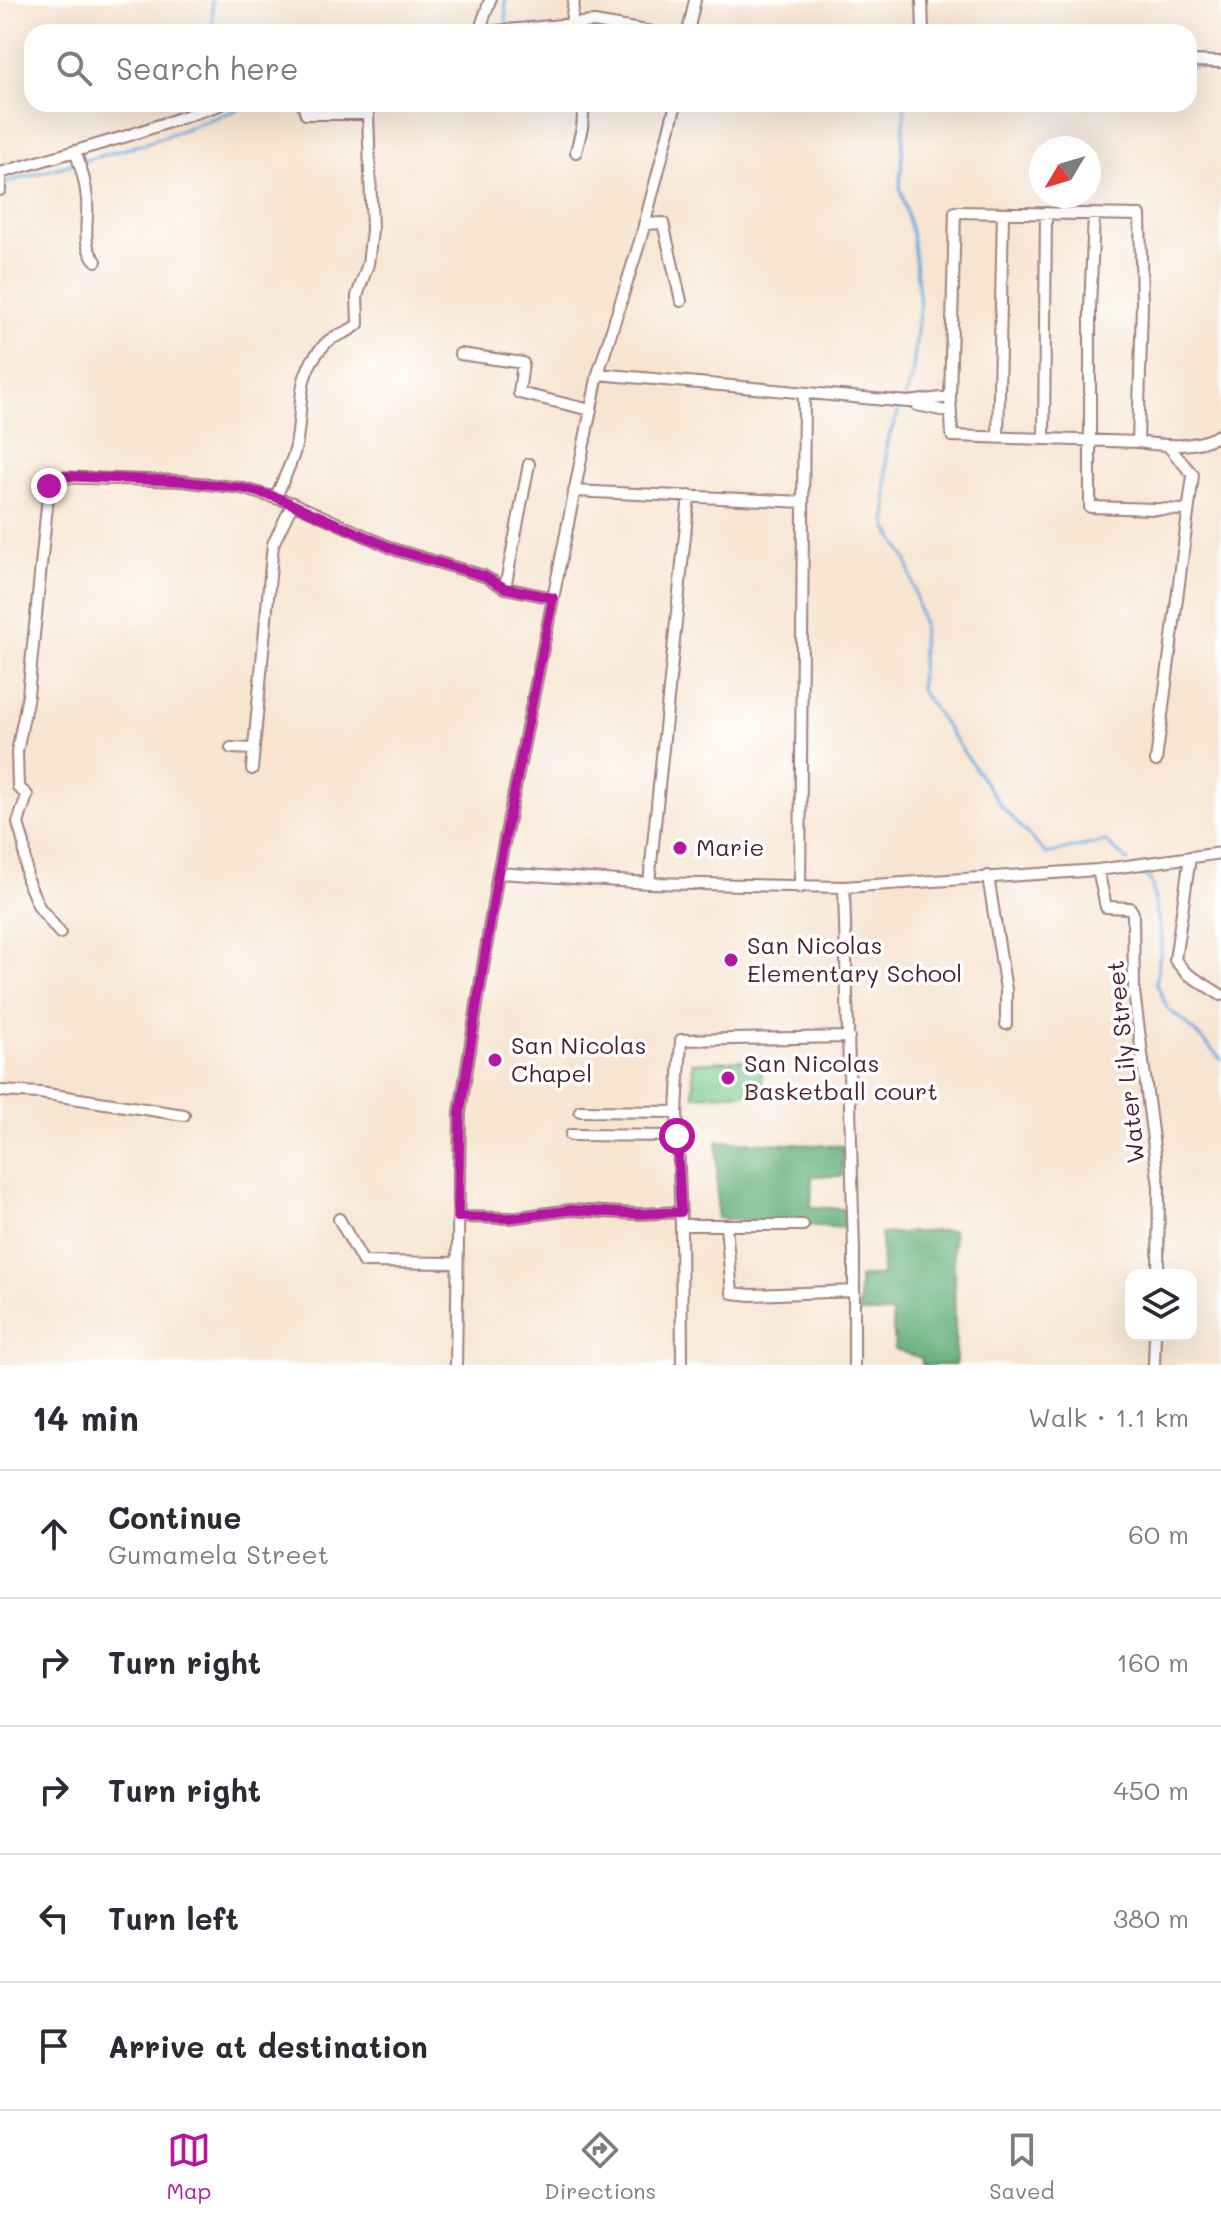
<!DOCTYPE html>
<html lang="en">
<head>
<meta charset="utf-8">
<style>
  body { margin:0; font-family:Mali,sans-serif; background:#f2f2f3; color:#2b2b33 }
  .controls { position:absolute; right:24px; bottom:24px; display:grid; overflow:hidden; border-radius:16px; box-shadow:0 8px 32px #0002 }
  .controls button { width:72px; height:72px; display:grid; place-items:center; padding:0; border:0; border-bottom:2px solid #e1e1e2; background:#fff; color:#2b2b33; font:40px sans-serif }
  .compass { position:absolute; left:1029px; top:136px; width:72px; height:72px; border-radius:50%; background:#fff; box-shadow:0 8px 32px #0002; rotate:232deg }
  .stop { position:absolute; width:24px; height:24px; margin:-18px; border:6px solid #b5179e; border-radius:50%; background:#fff }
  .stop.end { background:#b5179e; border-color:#fff; box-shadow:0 2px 8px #0008 }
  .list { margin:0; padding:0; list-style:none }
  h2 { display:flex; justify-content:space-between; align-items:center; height:104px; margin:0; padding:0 32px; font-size:34px }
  h2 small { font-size:26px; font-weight:400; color:#7c7c81 }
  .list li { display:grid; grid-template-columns:52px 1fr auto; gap:24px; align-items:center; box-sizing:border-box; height:128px; padding:0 32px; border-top:2px solid #e1e1e2 }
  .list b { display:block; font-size:30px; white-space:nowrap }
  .list p { margin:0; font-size:26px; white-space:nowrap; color:#7c7c81 }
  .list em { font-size:26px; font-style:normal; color:#7c7c81 }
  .icon { flex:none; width:44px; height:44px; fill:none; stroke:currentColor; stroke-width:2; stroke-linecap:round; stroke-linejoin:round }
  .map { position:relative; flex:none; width:1221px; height:1365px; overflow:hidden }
  .search { position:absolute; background:#fff; box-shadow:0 8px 32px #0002; left:24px; right:24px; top:24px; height:88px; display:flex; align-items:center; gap:20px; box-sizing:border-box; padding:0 28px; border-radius:24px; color:#7c7c81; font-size:30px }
  .sheet { height:744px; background:#fff }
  nav { display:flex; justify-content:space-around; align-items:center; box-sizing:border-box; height:112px; border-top:2px solid #e1e1e2; background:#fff; font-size:22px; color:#7c7c81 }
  nav a { display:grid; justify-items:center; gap:4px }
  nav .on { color:#b5179e }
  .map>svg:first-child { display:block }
  .green { fill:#79ca8b; stroke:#62745b; stroke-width:2 }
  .forest { fill:#62ae77; stroke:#566651; stroke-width:2 }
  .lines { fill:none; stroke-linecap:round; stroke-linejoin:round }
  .stream { stroke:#68abdd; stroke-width:3 }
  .street-casing { stroke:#a0827e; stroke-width:14 }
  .street { stroke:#fff; stroke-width:10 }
  .route { stroke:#b5179e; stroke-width:10 }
  .poi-dot { fill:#b5179e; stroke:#fff; stroke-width:3 }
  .labels { text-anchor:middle; stroke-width:7; stroke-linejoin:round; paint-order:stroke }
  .poi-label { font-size:24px; fill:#4a1f2b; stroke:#fff; text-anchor:start }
  .street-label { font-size:24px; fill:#4a1f2b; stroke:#fff }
</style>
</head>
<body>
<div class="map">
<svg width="1221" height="1365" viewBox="0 0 1221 1365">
  <rect width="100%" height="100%" fill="#fff"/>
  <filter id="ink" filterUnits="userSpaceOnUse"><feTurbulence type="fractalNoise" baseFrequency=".0125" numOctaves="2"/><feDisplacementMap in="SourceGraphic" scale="16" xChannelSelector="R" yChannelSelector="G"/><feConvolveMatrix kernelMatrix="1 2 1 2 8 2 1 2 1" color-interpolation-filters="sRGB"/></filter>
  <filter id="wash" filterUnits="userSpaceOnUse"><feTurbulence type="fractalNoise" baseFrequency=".006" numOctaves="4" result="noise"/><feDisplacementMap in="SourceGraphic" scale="32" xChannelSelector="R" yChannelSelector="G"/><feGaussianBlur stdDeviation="1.8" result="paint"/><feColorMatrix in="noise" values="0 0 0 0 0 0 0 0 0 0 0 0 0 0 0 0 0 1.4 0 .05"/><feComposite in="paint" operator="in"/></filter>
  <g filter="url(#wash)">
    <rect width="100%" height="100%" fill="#f7e5d1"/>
    <path class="green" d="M761 1059 763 1092 694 1096 692 1063Z"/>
    <path class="forest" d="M717 1141 843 1146 842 1176H812L811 1207 843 1209 845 1228 717 1218Z
      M953 1230 956 1365H922L921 1358 895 1349 892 1313H859V1278L882 1275 881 1234Z"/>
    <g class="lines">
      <path class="stream" d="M212 0 213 32
        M505 0 507 28
        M915 0 916 32
        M595 27 614 32
        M1189 67 1221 68
        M4 183 147 143 252 104
        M904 399 912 377 920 303 912 234 900 188 905 104
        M901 406 886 444 887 527 907 561 923 626 920 689 1002 807 1046 854 1105 841 1128 861
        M1137 869 1151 881 1162 940 1156 983 1168 1009 1186 1023 1221 1059"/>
    </g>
  </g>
  <g filter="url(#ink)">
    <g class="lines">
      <g class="street-casing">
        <path id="street" d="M922 0 923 32
          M571 23 574 0
          M479 32 490 0
          M485 32 594 22 652 32
          M688 32 695 0
          M1189 61 1221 62
          M75 151C81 167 86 183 87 200 89 221 80 244 96 261
          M576 152 582 128 584 104
          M0 173 127 136 222 104
          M0 179V190
          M1094 214 1090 309V507L1187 510
          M644 224 663 223 681 301
          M460 354 523 363 519 393 591 410
          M598 374 908 402 950 397
          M917 405 950 412
          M998 436 1003 214
          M1044 438 1046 213
          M1138 442 1142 304 1140 215 955 212 950 397 952 436 1138 442C1166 446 1196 449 1221 434
          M574 491 803 502
          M276 497C282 482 291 465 295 450 305 409 292 377 326 343 335 334 348 334 358 324L357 296 368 264 372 230 368 114H306L303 104
          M505 588 529 464
          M231 748 253 749
          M1156 761 1193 475 1168 446
          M252 769 273 544 293 503
          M1190 857 1175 960 1186 973 1221 995
          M1098 870 1106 907 1130 908 1133 913 1134 992 1159 1186 1158 1275
          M498 873 649 883 844 887 1098 870 1221 853
          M988 876 1006 990V1024
          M649 883 689 496
          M844 887 854 1251V1365
          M800 888 804 393
          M60 933 39 907 27 880 24 844 18 823 27 795 18 787 17 752 28 695 49 486 53 477 181 481 241 488 293 503 396 550 484 576 505 588 553 598
          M0 1091 40 1093 184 1115
          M580 1111 677 1112
          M571 1135 677 1136
          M458 1217 510 1218 571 1210 638 1214 681 1212
          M339 1219 363 1262 457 1263
          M681 1225H803
          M726 1226 732 1293 751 1295 854 1291
          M456 1365 460 1112 498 873 598 374 640 241 676 104
          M682 1365 681 1225 677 1112 681 1040 849 1037
          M1154 1365 1155 1335"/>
      </g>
      <use href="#street" class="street"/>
    </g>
  </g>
  <g class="lines" filter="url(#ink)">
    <path class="route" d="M49 486 53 477 60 476 181 481 241 488 276 497 396 550 484 576 505 588 553 598 498 873 479 992 460 1112 458 1217 510 1218 571 1210 638 1214 681 1212 677 1136"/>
  </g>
  <g class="poi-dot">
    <circle cx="680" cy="848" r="8"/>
    <circle cx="731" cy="960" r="8"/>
    <circle cx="495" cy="1060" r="8"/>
    <circle cx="728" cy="1078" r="8"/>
  </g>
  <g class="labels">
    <g class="poi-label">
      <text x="696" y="856">Marie</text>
      <text x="747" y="954">San Nicolas<tspan x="747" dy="28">Elementary School</tspan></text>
      <text x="511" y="1054">San Nicolas<tspan x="511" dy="28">Chapel</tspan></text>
      <text x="744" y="1072">San Nicolas<tspan x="744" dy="28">Basketball court</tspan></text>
    </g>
    <g class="street-label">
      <text transform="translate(1126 1062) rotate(-96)" y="8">Water Lily Street</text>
    </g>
  </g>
</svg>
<div class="controls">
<button><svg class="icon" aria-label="layers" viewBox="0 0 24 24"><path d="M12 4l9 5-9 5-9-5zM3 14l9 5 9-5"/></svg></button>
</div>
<svg class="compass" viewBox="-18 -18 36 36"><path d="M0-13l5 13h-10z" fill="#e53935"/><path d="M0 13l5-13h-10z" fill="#7c7c81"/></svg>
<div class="stop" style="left:677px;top:1136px"></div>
<div class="stop end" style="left:49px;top:486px"></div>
<div class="search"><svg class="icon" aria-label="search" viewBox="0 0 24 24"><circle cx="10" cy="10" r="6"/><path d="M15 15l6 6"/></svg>Search here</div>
</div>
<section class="sheet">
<h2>14 min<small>Walk · 1.1 km</small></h2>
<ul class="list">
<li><svg class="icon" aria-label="ahead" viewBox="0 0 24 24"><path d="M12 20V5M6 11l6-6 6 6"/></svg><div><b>Continue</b><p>Gumamela Street</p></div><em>60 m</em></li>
<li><svg class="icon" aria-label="right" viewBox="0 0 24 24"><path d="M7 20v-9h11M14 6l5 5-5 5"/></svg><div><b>Turn right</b></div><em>160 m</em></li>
<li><svg class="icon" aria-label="right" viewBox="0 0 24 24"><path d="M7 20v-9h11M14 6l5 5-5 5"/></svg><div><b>Turn right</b></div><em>450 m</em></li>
<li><svg class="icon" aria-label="left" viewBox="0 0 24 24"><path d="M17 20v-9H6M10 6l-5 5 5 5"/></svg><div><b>Turn left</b></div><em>380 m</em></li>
<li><svg class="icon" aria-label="arrive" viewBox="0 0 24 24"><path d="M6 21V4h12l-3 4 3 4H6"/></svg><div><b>Arrive at destination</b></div></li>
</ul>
</section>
<nav>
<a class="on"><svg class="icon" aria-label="map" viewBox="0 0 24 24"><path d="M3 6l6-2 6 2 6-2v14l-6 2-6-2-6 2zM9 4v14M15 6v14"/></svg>Map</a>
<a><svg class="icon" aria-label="directions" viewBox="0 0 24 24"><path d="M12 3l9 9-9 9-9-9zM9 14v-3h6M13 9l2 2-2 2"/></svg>Directions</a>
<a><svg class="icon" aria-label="saved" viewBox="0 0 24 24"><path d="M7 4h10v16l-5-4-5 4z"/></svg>Saved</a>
</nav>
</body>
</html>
